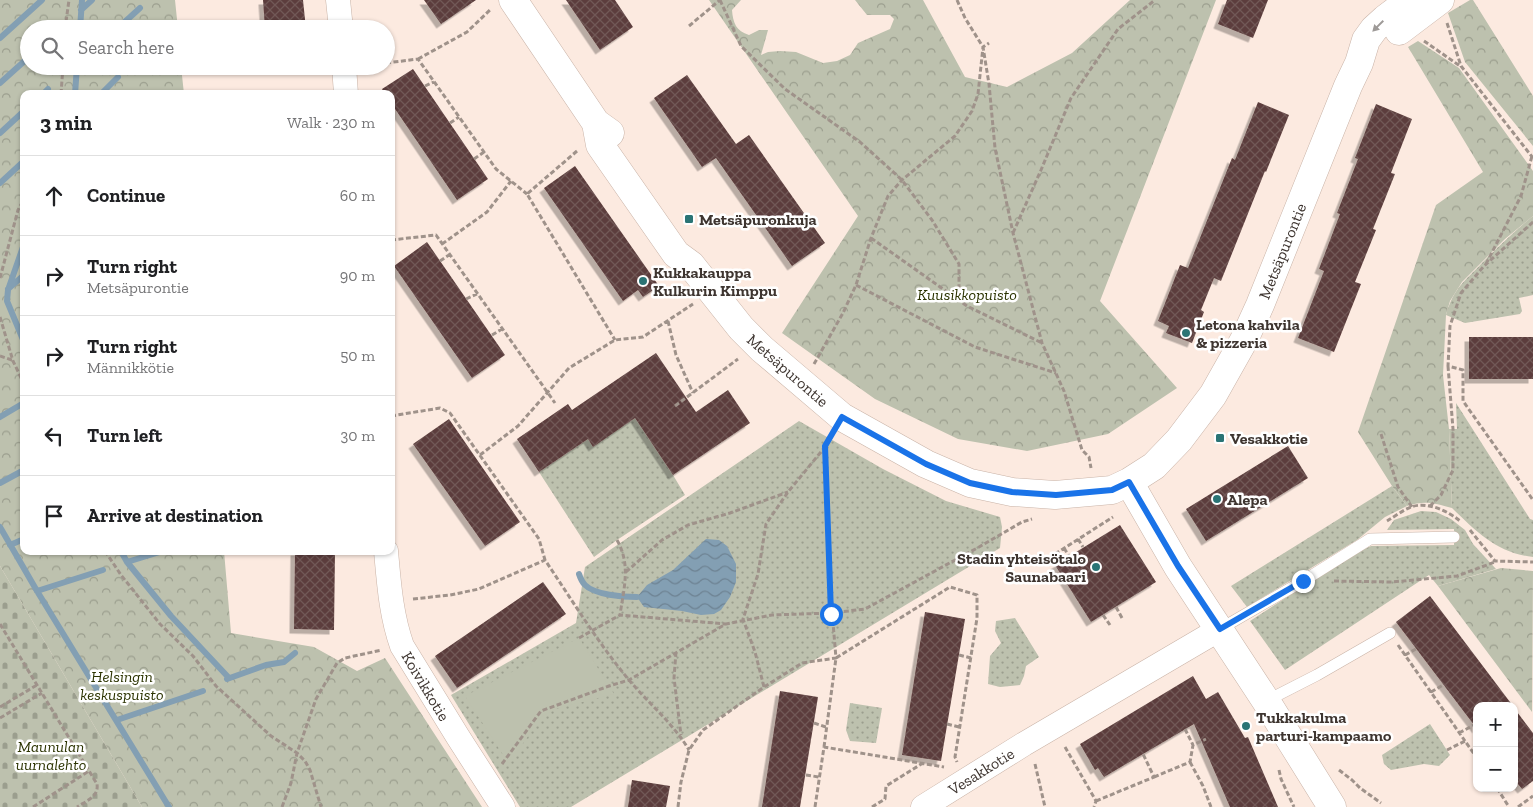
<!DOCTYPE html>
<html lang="en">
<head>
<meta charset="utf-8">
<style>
  body { margin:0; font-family:"Zilla Slab",serif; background:#f2f2f2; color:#202124 }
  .controls { position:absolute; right:15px; bottom:15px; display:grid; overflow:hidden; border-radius:10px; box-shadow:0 1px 4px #0004 }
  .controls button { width:45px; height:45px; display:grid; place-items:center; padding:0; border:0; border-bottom:1px solid #e0e0e0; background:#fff; color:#202124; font:25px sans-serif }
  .stop { position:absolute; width:15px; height:15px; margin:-11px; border:4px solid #1a73e8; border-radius:50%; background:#fff }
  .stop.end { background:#1a73e8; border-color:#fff; box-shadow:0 1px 5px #0008 }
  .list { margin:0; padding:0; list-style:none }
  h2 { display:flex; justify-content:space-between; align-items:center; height:65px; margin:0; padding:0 20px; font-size:21px }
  h2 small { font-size:16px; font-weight:400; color:#757577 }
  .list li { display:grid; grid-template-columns:32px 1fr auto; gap:15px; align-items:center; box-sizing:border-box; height:80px; padding:0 20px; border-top:1px solid #e0e0e0 }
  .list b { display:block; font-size:19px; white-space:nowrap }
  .list p { margin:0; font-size:16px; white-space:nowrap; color:#757577 }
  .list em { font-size:16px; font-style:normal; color:#757577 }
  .icon { flex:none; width:28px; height:28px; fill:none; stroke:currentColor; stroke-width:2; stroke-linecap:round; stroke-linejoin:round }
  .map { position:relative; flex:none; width:1533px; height:807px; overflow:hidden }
  .search { position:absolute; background:#fff; box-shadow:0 1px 4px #0004; left:20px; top:20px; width:375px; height:55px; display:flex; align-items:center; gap:12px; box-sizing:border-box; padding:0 18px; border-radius:28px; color:#757577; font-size:19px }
  .panel { position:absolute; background:#fff; box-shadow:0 1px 4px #0004; left:20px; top:90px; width:375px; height:465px; border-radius:10px }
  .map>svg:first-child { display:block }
  .green { fill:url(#green-dots) }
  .forest { fill:url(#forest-crowns) }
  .cemetery { fill:url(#cemetery-stones) }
  .pitch { fill:#bdc1ae }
  .water { fill:url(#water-waves) }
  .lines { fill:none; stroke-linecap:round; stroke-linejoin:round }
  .stream { stroke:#839fb3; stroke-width:6 }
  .building { fill:url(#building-cross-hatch); filter:url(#shadow) }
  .lane-casing { stroke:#c9b3a7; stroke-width:12 }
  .street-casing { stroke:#c9b3a7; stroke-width:25 }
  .secondary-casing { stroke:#c9b3a7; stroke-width:29 }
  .path { stroke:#9f928a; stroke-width:3; stroke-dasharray:5 2.5; stroke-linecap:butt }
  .lane { stroke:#fff; stroke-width:11 }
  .street { stroke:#fff; stroke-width:24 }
  .secondary { stroke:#fff; stroke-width:28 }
  .oneway { fill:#9e9a98 }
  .route { stroke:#1a73e8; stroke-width:6 }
  .poi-dot { fill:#2a7475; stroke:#fff; stroke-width:2 }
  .labels { text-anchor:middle; stroke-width:5; stroke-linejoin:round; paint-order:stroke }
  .poi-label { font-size:16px; font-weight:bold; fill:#3e3530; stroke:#fff; text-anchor:start }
  .street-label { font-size:16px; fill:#3e3530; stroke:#fff }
  .park-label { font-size:16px; font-style:italic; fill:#2b3300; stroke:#fff }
</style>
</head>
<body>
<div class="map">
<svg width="1533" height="807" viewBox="0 0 1533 807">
  <defs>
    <pattern id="green-dots" width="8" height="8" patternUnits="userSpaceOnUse" patternTransform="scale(1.25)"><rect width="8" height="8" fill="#bdc1ae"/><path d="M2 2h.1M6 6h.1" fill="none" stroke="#9b9e8e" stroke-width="1.8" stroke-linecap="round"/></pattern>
    <pattern id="forest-crowns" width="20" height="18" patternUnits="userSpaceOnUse" patternTransform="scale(1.25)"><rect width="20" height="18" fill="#bdc1ae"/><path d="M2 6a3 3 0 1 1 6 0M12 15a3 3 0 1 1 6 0" fill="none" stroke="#9b9e8e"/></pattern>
    <pattern id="cemetery-stones" width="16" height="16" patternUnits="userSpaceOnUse" patternTransform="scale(1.25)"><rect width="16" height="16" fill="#bdc1ae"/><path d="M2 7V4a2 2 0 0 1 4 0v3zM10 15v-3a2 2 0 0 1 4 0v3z" fill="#9b9e8e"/></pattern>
    <pattern id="water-waves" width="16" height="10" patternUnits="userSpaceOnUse" patternTransform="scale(1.25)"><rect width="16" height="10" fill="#839fb3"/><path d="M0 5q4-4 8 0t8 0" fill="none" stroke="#6d8292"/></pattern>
    <pattern id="building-cross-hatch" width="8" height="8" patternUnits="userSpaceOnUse" patternTransform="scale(1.25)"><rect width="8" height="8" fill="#5c3e3c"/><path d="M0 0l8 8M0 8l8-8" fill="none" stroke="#715857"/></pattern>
    <filter id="shadow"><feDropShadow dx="-4.5" dy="4.5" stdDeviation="0" flood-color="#0004"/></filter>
  </defs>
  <rect width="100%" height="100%" fill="#fceae0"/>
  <path class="green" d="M1533 216V295L1519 298 1522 311 1520 314 1465 323 1446 315C1454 287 1465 281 1484 261 1500 245 1516 230 1533 216Z
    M1456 403 1530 519 1533 520V557C1497 553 1477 532 1452 508L1449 429H1457Z
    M635 418 673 475 685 495 617 540 594 557 539 472 588 439 593 446Z
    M799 421 883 469 946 501 1000 517 1002 527 1000 548 571 807H520L451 695 576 623 585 567Z
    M1392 486 1407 506 1385 517 1357 540 1247 607 1231 586Z
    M1421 511 1436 512 1451 519 1465 530 1473 544 1496 569 1438 586 1429 575 1285 670 1250 621 1354 554 1371 546 1454 545V529L1387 530 1394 520Z
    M1015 618 1039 657 1026 666 1024 676 1020 685 1000 687 988 684 990 656 1001 643 995 631 996 621Z
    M850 703 882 708 876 743 850 741 846 730Z
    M1430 724 1450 755 1439 766 1424 764 1391 770 1384 764 1382 755Z"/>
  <path class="forest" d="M0 0H175L178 29H29V66H181L184 94H24V551H224L231 633 314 647 357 671 385 658 482 807H142L0 566Z
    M709 0H741L732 10C733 23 736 31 749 35L759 30H768L761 55 768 52 780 51 796 52 823 63 837 61 850 55 858 43 890 29 894 19 890 15H867L855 0H923L965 77 1007 87 1072 53 1130 0H1216L1100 301 1177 388 1108 434 1027 451 958 439 875 399 782 333 858 216Z
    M1470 0H1473L1533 96V146L1465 62 1448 13Z
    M1418 41 1459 68 1533 171V216L1505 239 1462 282 1450 301 1446 315 1443 375 1449 429 1452 508C1434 503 1425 500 1407 506L1392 486 1358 432 1436 205 1483 172 1408 47Z
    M1501 568 1533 571 1532 712 1438 586Z"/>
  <path class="cemetery" d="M0 566 142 807H0Z"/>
  <path class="pitch" d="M579 638 614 694 555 709 541 717 509 764 465 696Z"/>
  <path class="water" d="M706 539 719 540 727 546 736 564V582L730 597 721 610 714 614 701 615 682 611 644 607 637 597 647 585 673 570Z"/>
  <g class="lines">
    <path class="stream" d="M81 10 92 0
      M80 29 82 0
      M117 29 140 8
      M0 38 42 0
      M0 83 29 57
      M43 94 48 89
      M75 94 77 66
      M101 94 118 77
      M0 133 24 111
      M0 183 24 161
      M24 244 8 290 7 301 24 342
      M8 289 24 275
      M0 417 22 404
      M0 483 24 470
      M0 527 37 591 169 807
      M10 545 24 539
      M121 551 127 562 171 616 229 678
      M127 562 163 551
      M579 574C580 577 582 582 585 585 595 595 623 597 637 597
      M37 591 103 570
      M227 679 266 665 284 662 295 653
      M117 720 203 691"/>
  </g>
  <path class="building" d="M263 0H303L306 29H265Z
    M424 0H476L441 24Z
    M566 0H615L633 27 600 50Z
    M1227 0H1268L1253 38 1218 24Z
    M413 69 488 179 457 200 391 103V94H385L382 89Z
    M687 75 736 144 749 135 825 243 792 266 716 158 702 167 654 98Z
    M1258 102 1289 115 1266 172 1265 171 1221 281 1214 278 1201 310 1204 312 1192 343 1166 333 1169 326 1158 321 1180 265 1188 268 1232 158 1235 160Z
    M1376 104 1412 119 1391 173 1395 174 1373 229 1376 230 1355 282 1361 284 1334 352 1298 338 1324 271 1319 269 1340 214 1337 213 1358 159 1355 158Z
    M575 166 659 286 643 297 638 290 623 301 544 188Z
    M427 242 505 355 472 378 394 266Z
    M1469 337H1533V379H1469Z
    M656 353 696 412 728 390 750 423 673 475 635 418 593 447 588 439 539 472 517 439 568 404 572 410Z
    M449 419 520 522 485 546 413 444Z
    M1288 446 1308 478 1206 541 1186 509Z
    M1120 525 1156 582 1091 622 1055 565Z
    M295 551H335L334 630 294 629Z
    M543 582 566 614 457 688 435 656Z
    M1430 596 1513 706H1477V729L1396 622Z
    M925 612 965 619 941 761 902 755Z
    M1193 676 1206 699 1218 692 1245 738 1248 737 1278 807H1230L1194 724 1104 777 1098 768 1095 770 1080 744Z
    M780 691 818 697 800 807H762Z
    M1514 708 1533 733V781L1522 789 1514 779Z
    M632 780 670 786 666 807H628Z"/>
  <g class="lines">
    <g class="lane-casing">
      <path id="lane" d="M1220 629 1303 581 1370 539 1454 537
        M1266 701 1317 675 1390 633"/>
    </g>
    <g class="street-casing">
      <path id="street" d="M338 0 341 29
        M344 66 346 94
        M386 551C389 584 391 615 402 646L458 737 503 807
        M923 807 1024 744 1220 629"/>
    </g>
    <g class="secondary-casing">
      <path id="secondary" d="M513 0 596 123 610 133
        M1399 31 1440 0
        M596 123 600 145 676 254 691 265 741 328 762 349 842 417 926 464 970 483 1012 492 1055 495 1112 490 1129 482 1154 466 1179 440 1213 395 1244 340 1260 305 1348 86 1359 63 1366 40 1374 29 1385 19 1410 0
        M1129 482 1178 567 1266 701 1332 807"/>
    </g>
    <path class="path" d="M720 0 741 46 785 89 860 142 902 180 932 220 959 264V300
      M957 0 965 18 983 47 989 84 995 148 1013 233 1042 343 1064 391 1082 450 1089 457 1091 468
      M1447 23 1461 66 1533 158
      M689 26 720 0
      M65 29 69 0
      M1424 41 1460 66
      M418 59 467 32 490 10
      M386 63 418 59 496 169 527 194
      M425 86 434 82
      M61 94 63 66
      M450 123 459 117
      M577 151 527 194 615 340
      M474 159 484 152
      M1533 222 1484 266 1461 293 1450 326 1448 366 1463 370V401L1533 500
      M1013 233 1041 170 1071 98 1118 29 1155 0
      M871 238 967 306 1042 343
      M391 240 436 235 555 403
      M442 244 487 212 511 181
      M440 261 449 255
      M1486 264 1521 196 1532 156
      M0 278 18 210 24 199
      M856 285 975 347 1056 373
      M466 299 477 294
      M0 317 13 361 24 384
      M668 321 676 355 693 393
      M492 335 502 329
      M0 356 12 360
      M814 364 843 313 856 285 871 238 888 196 902 180 955 136 972 111 978 94 983 47 989 43
      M675 406 738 359
      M391 416 440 408 450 413 539 539 545 560
      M1381 434 1398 487 1412 507
      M480 455 518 426 569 368 615 340 643 337 693 304
      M1430 506 1441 495 1453 470V429L1448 366
      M1387 521C1394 517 1403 510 1411 507 1427 501 1448 511 1460 521
      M1470 530 1495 561 1533 562
      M1078 539 1083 547
      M617 540C631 565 624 587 620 615
      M1064 548 1069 556
      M105 551 121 575 160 624 193 656 216 686 271 736 297 753 305 761 310 770 321 807
      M1055 554 1113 517
      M626 572 662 540 688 525 730 513 788 492
      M1334 581 1392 582 1457 576 1495 562
      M413 599 450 595 479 589 545 560C572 600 598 643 629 680 649 704 673 723 689 750
      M1116 607 1122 618
      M1103 615 1110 625
      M0 624 97 784C99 797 86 801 77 807
      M579 638 620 615 726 624
      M1398 645 1465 741
      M676 652 674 678 681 735
      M959 655 971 658
      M1405 655 1416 649
      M764 687 755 652 743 619 758 574 766 524 788 492 825 447
      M1431 692 1443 685
      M0 707 37 685
      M0 718 42 693
      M814 723 826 727
      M947 724 959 727
      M1185 729 1193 745
      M1459 733 1474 725
      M824 747 836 658 950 587 977 595V618L955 757 957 762
      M1065 747 1096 801 1094 807
      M1447 750 1465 741 1477 758
      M1190 762 1203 786 1211 807
      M502 764 541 711 609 686 629 680 726 624 772 615 831 613 865 609 979 547 1022 522 1032 519
      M1035 764 1045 807
      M1279 770 1281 779 1294 807
      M1339 770 1352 780 1360 788 1381 803
      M806 775 819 777
      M1154 777 1190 762 1193 745 1206 739
      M1497 788 1509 807
      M1096 801 1154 777 1143 754
      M33 807 89 771
      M282 807 291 783 297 753 316 699 337 663 345 658 382 650
      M678 807 681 782 689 750 703 730 764 687 802 663 836 658 829 576 825 446 830 436
      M815 807 824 747 944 767
      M872 807 885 799 886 786 923 763
      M1518 807 1533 796"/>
    <use href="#lane" class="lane"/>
    <use href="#street" class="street"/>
    <use href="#secondary" class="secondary"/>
  </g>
  <defs><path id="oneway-solid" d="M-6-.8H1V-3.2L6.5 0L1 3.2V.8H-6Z" transform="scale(1.25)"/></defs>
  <use class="oneway" href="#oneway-solid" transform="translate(1378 26) rotate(135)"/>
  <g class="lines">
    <path class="route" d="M831 614 825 446 842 417 926 464 970 483 1012 492 1056 495 1112 490 1129 482 1178 566 1220 629 1303 581"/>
  </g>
  <g class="poi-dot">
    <rect x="684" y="214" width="10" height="10" rx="2.5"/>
    <circle cx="643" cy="281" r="5"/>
    <circle cx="1186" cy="333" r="5"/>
    <rect x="1215" y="433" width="10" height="10" rx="2.5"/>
    <circle cx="1217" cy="499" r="5"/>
    <circle cx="1096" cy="567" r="5"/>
    <circle cx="1246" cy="726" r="5"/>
  </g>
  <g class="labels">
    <g class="poi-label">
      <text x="699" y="225">Metsäpuronkuja</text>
      <text x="653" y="278">Kukkakauppa<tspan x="653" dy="18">Kulkurin Kimppu</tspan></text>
      <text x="1196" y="330">Letona kahvila<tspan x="1196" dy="18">&amp; pizzeria</tspan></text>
      <text x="1230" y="444">Vesakkotie</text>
      <text x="1227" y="505">Alepa</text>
      <text x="1086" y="564" text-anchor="end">Stadin yhteisötalo<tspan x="1086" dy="18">Saunabaari</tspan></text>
      <text x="1256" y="723">Tukkakulma<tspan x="1256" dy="18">parturi-kampaamo</tspan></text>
    </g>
    <g class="street-label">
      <text transform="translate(1282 251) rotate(-68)" y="6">Metsäpurontie</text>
      <text transform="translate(788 370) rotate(41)" y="6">Metsäpurontie</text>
      <text transform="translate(426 686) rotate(59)" y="6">Koivikkotie</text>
      <text transform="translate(981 771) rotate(-32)" y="6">Vesakkotie</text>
    </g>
    <g class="park-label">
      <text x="967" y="300">Kuusikkopuisto</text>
      <text x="122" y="682">Helsingin<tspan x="122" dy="18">keskuspuisto</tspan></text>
      <text x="51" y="752">Maunulan<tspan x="51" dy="18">uurnalehto</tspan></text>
    </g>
  </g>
</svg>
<div class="controls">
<button>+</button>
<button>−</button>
</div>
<div class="stop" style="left:831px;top:614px"></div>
<div class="stop end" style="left:1303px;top:581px"></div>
<div class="search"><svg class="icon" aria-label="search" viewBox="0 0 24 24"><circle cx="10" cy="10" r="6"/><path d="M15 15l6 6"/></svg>Search here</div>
<section class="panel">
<h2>3 min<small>Walk · 230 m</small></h2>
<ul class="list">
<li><svg class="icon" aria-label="ahead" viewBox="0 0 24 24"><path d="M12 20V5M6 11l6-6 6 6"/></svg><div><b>Continue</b></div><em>60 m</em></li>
<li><svg class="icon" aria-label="right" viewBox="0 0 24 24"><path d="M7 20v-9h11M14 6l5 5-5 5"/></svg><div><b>Turn right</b><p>Metsäpurontie</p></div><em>90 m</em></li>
<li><svg class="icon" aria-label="right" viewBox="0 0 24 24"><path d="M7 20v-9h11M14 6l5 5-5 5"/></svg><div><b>Turn right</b><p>Männikkötie</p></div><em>50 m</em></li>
<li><svg class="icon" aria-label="left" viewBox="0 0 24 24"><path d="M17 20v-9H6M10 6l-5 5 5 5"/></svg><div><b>Turn left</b></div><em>30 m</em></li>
<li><svg class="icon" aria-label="arrive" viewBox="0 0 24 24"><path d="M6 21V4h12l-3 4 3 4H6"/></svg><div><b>Arrive at destination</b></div></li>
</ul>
</section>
</div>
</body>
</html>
